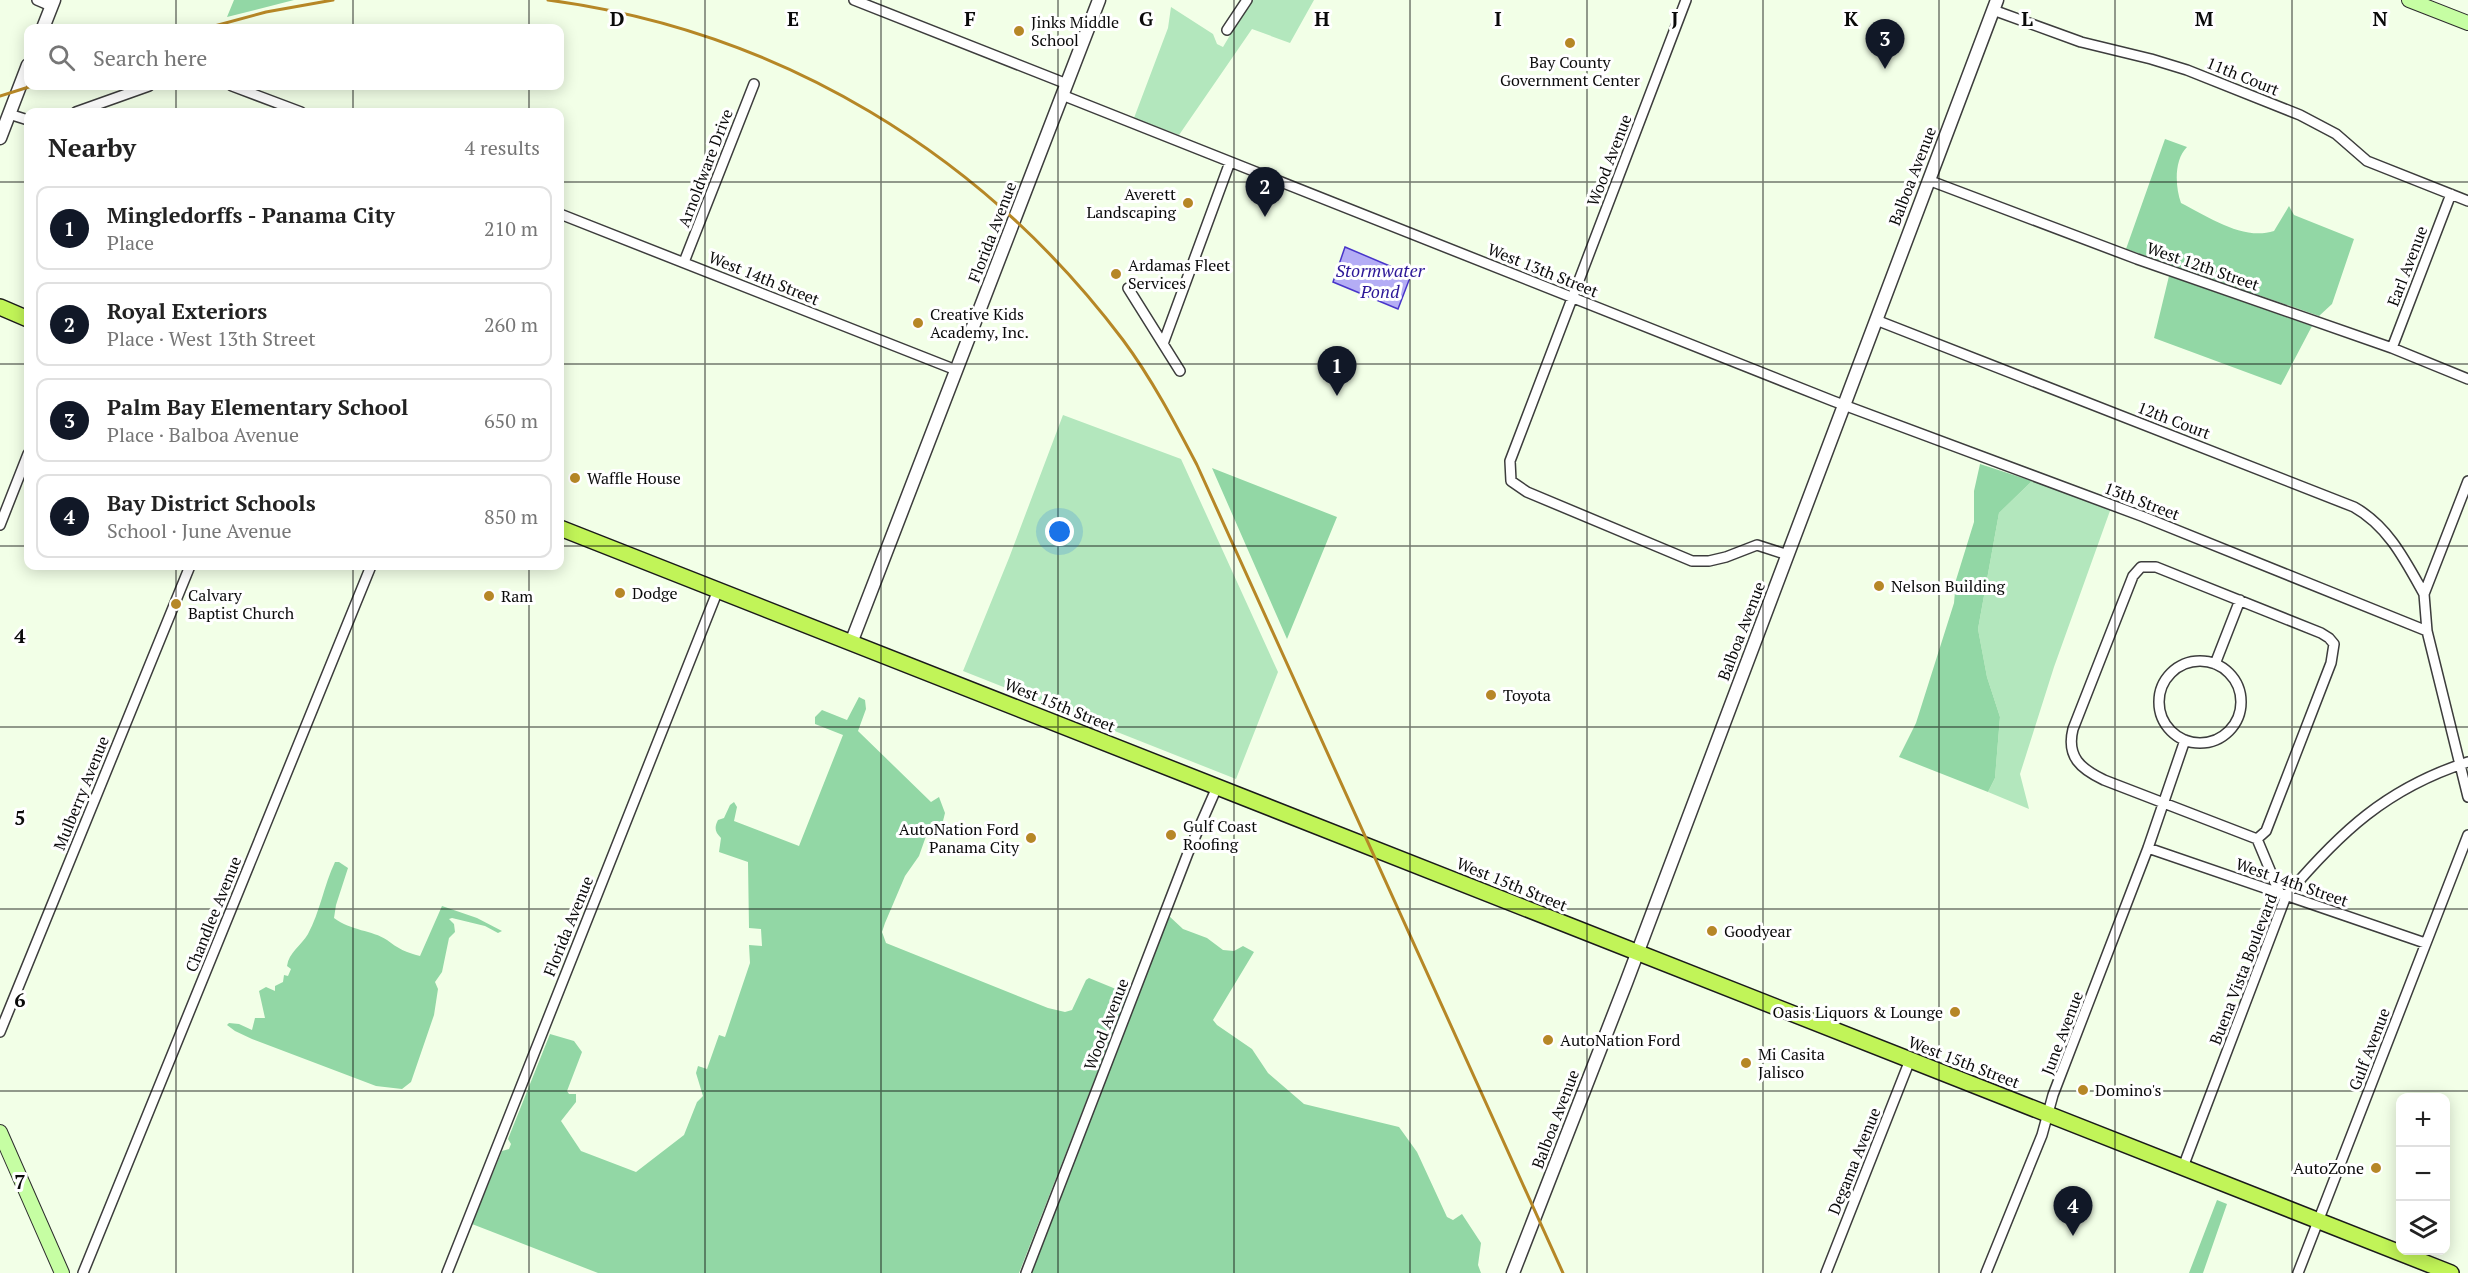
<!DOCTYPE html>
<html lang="en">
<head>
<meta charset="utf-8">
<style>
  body { margin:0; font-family:"PT Serif",serif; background:#f2f2f2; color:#222 }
  .controls { position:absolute; right:18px; bottom:18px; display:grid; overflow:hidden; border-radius:12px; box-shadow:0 3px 15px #0003 }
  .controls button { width:54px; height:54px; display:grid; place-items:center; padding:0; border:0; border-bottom:2px solid #e0e0e0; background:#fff; color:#222; font:30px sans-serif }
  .you { position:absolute; left:1060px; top:532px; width:21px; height:21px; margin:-15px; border:4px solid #fff; border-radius:50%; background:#1a73e8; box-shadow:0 0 0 9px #1a73e833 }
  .badge { display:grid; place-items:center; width:39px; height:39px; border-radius:50%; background:#111827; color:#fff; font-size:20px; font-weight:700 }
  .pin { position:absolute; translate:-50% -50px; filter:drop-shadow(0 2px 3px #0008) }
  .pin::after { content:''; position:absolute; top:32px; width:21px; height:18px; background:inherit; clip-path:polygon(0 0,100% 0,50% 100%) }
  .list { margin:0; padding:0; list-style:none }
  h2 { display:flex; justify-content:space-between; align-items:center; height:78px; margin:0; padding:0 24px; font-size:26px }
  h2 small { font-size:20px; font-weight:400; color:#767676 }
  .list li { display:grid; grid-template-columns:39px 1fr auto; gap:18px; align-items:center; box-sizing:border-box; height:84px; margin:0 12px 12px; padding:0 12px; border:2px solid #e0e0e0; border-radius:12px }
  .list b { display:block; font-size:22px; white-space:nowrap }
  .list p { margin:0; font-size:20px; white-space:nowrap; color:#767676 }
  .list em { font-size:20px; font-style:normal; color:#767676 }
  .icon { flex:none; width:33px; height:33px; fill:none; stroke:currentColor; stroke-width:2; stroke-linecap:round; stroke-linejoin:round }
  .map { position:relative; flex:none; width:2468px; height:1273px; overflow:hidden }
  .search { position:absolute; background:#fff; box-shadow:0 3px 15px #0003; left:24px; top:24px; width:540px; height:66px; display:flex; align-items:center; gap:15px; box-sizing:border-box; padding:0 21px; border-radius:12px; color:#767676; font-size:22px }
  .panel { position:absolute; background:#fff; box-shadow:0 3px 15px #0003; left:24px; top:108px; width:540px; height:462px; border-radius:12px }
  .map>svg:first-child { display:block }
  .green { fill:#b3e7bd }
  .forest { fill:#92d7a5 }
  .water { fill:#b4adf5; stroke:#4835ca; stroke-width:1.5 }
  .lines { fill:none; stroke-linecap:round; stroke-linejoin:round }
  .minor-casing { stroke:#3d3d3d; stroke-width:12 }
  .tertiary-casing { stroke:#3d3d3d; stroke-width:15 }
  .secondary-casing { stroke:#2c2c2c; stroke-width:16 }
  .trunk-casing { stroke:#1b1b1b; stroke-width:18 }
  .minor { stroke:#fff; stroke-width:9 }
  .tertiary { stroke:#fff; stroke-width:12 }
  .secondary { stroke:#c6fea3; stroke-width:14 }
  .trunk { stroke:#c1f458; stroke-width:15 }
  .rail { stroke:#b68726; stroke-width:3 }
  .grid { fill:none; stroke:#0a0a0a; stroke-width:1.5; stroke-opacity:0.55 }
  .poi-dot { fill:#b68726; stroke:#fff; stroke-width:2 }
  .labels { text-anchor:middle; stroke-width:6; stroke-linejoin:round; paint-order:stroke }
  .poi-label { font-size:16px; fill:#0a0a0a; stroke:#fff; text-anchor:start }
  .street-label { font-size:16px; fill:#0a0a0a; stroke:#fff }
  .water-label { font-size:18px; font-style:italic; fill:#2c1797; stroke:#fff }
  .grid-label { font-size:20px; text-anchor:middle; font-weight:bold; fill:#0a0a0a; stroke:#fff; stroke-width:6; stroke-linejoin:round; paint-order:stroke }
</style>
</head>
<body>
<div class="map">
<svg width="2468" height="1273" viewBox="0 0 2468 1273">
  <rect width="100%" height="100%" fill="#f2ffe7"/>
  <path class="green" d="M1251 0H1314L1290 43 1252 29 1179 135 1134 118 1168 28 1171 7 1213 34 1217 44 1223 47Z
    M1063 415 1181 459 1278 672 1236 779 963 671 1009 558Z
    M2032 481 2111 508 2054 667 2020 774 2029 809 1988 792 1995 778 2000 717 1987 677 1978 629 1999 513Z"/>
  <path class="forest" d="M234 0H294L227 17Z
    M2165 139 2187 147C2174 160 2175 186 2181 203 2209 217 2243 241 2274 231L2289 206 2294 215 2354 239 2332 304 2319 316 2126 249Z
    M2169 276 2312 326 2281 385 2154 338Z
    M1980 464 2032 481 1999 513 1978 629 1987 677 2000 717 1995 778 1988 792 1899 757 1916 723 1954 603 1956 580 1974 522V491Z
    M1212 468 1337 517 1287 639Z
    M859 697 865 700 866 709 858 731 931 802 939 797 945 813 942 825 931 822 919 856 905 876 885 923 882 932 886 943 1048 1008 1065 1012 1072 1010 1086 980 1089 978 1128 994 1019 1273H598L472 1224 502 1151 509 1149 511 1144 508 1139 550 1034 574 1041 582 1052 567 1091 569 1094H576V1102L561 1121 581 1151 636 1172 684 1135 697 1102 703 1096 696 1073 698 1066 707 1069 719 1035 725 1037 750 963 749 945 762 946 761 929 749 928 748 862 719 852 721 838C715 832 714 828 718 820L724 818 730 805 734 802 737 807 734 821 799 846 843 735 815 724V717L822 710 847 720Z
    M335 862H339L348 868 336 905 334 918C351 931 372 930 387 940 397 948 407 953 420 956L442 906 477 918 502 931 498 933 485 926 452 918 449 919 454 924 455 932 449 938 442 972 435 982 438 989 434 1015 411 1082 402 1089 376 1086 252 1039 235 1031 227 1025 229 1023 239 1024 252 1030 255 1018H265L259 991 266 987 275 991V986L283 982 284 975 288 976 291 969 287 966C289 952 301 946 308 934 320 912 324 885 335 862Z
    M1169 916 1183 929 1207 938 1223 950 1234 951 1243 946 1254 952 1213 1020 1217 1025 1252 1049 1268 1073 1304 1104 1399 1127 1417 1152 1447 1217 1453 1220 1462 1214 1481 1243 1478 1265 1481 1273H1031Z
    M2217 1200 2227 1204 2203 1273H2189Z"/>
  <path class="water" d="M1345 247 1411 275 1398 309 1333 282Z"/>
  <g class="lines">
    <g class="minor-casing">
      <path id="minor" d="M37 0 51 6
        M854 0 1067 84
        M1686 0 1510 461 1511 481 1527 492 1692 561H1709L1726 557 1757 545 1788 555
        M1993 10 2081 42 2151 59 2187 70 2300 115 2336 134 2367 161 2468 201
        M1227 30 1247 0
        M232 86 301 112
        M1062 95 1833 401 2144 517 2427 631
        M76 112 149 86
        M9 114 28 120
        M1928 180 2137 259 2392 348 2468 379
        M560 214 956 370
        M684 262 754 84
        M1128 288 1180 371
        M1876 320 2354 507C2388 526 2405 560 2424 594
        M1163 344 1230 162
        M2392 348 2451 194
        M2468 481 2424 594 2427 631 2468 797
        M0 525 28 454
        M2159 702a41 41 0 1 1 82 0a41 41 0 1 1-82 0Z
        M2215 664 2240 600
        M2257 839 2266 831 2331 663 2334 644 2329 638 2321 633 2156 567H2141L2133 576 2073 729C2066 757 2081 769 2104 780L2257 839 2280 894
        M2148 848 2425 943
        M0 1032 190 566
        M2183 1167 2286 896C2340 832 2387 788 2468 762
        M83 1273 371 566
        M447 1273 718 590
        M1026 1273 1188 853 1217 787
        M1826 1273 1910 1060
        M1986 1273 2042 1135 2053 1095 2148 848 2185 740
        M2298 1273 2468 835"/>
    </g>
    <g class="tertiary-casing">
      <path id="tertiary" d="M43 28 54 0
        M0 138 28 65
        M851 643 1099 0
        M1513 1273 1626 983 1997 0"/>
    </g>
    <g class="secondary-casing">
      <path id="secondary" d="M2409 0 2468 23
        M0 1132 62 1273"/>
    </g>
    <g class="trunk-casing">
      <path id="trunk" d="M0 307 28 319
        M560 528 2451 1273"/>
    </g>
    <use href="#minor" class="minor"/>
    <use href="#tertiary" class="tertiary"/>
    <use href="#secondary" class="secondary"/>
    <use href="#trunk" class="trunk"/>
    <path class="rail" d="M548 0C780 31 982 153 1123 340 1152 379 1175 423 1197 465L1563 1273
      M207 28 266 12 333 0
      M0 96 32 86"/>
  </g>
  <path class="grid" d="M176 0V28M353 0V28M529 0V28M705 0V1273M881 0V1273M1058 0V1273M1234 0V1273M1410 0V1273M1587 0V1273M1763 0V1273M1939 0V1273M2115 0V1273M2292 0V1273M176 86V112M353 86V112M529 86V112M0 182H28M560 182H2468M0 364H28M560 364H2468M0 546H28M560 546H2468M176 566V1273M353 566V1273M529 566V1273M0 727H2468M0 909H2468M0 1091H2468"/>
  <g class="poi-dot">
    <circle cx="1019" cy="31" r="6"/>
    <circle cx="1570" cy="43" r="6"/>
    <circle cx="1188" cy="203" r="6"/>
    <circle cx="1116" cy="274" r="6"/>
    <circle cx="918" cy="323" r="6"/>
    <circle cx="575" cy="478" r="6"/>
    <circle cx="1879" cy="586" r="6"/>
    <circle cx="620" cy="593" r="6"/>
    <circle cx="489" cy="596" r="6"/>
    <circle cx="176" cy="604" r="6"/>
    <circle cx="1491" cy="695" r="6"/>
    <circle cx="1171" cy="835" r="6"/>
    <circle cx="1031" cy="838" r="6"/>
    <circle cx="1712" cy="931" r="6"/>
    <circle cx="1955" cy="1012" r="6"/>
    <circle cx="1548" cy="1040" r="6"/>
    <circle cx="1746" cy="1063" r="6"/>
    <circle cx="2083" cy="1090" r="6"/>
    <circle cx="2376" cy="1168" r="6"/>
  </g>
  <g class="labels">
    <g class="poi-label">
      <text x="1031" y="28">Jinks Middle<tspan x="1031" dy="18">School</tspan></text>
      <text x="1570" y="68" text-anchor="middle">Bay County<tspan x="1570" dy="18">Government Center</tspan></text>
      <text x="1176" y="200" text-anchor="end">Averett<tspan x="1176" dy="18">Landscaping</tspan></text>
      <text x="1128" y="271">Ardamas Fleet<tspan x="1128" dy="18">Services</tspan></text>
      <text x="930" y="320">Creative Kids<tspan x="930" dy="18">Academy, Inc.</tspan></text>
      <text x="587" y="484">Waffle House</text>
      <text x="1891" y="592">Nelson Building</text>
      <text x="632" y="599">Dodge</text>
      <text x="188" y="601">Calvary<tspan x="188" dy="18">Baptist Church</tspan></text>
      <text x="501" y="602">Ram</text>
      <text x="1503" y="701">Toyota</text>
      <text x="1183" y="832">Gulf Coast<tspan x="1183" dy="18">Roofing</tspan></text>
      <text x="1019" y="835" text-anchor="end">AutoNation Ford<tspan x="1019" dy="18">Panama City</tspan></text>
      <text x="1724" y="937">Goodyear</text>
      <text x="1943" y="1018" text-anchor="end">Oasis Liquors &amp; Lounge</text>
      <text x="1560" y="1046">AutoNation Ford</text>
      <text x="1758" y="1060">Mi Casita<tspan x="1758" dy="18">Jalisco</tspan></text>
      <text x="2095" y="1096">Domino's</text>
      <text x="2364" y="1174" text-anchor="end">AutoZone</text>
    </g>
    <g class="street-label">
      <text transform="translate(2243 76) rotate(22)" y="6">11th Court</text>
      <text transform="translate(1609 160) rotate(-69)" y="6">Wood Avenue</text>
      <text transform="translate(705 168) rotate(-69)" y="6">Arnoldware Drive</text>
      <text transform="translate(1912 176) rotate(-69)" y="6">Balboa Avenue</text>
      <text transform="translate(992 232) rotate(-69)" y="6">Florida Avenue</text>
      <text transform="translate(2203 266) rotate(19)" y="6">West 12th Street</text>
      <text transform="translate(2407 266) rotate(-69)" y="6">Earl Avenue</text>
      <text transform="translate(1543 270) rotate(22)" y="6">West 13th Street</text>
      <text transform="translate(764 278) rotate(22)" y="6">West 14th Street</text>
      <text transform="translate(2174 420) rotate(21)" y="6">12th Court</text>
      <text transform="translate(2142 501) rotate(21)" y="6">13th Street</text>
      <text transform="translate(1741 631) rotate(-69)" y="6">Balboa Avenue</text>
      <text transform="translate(1060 705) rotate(22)" y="6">West 15th Street</text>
      <text transform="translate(81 793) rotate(-68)" y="6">Mulberry Avenue</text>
      <text transform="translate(2292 882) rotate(19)" y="6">West 14th Street</text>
      <text transform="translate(1512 884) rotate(22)" y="6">West 15th Street</text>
      <text transform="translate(213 914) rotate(-68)" y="6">Chandlee Avenue</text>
      <text transform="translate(568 926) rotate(-68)" y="6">Florida Avenue</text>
      <text transform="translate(2243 969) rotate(-69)" y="6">Buena Vista Boulevard</text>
      <text transform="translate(1106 1024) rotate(-69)" y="6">Wood Avenue</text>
      <text transform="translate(2062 1033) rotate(-69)" y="6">June Avenue</text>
      <text transform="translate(2369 1049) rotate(-69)" y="6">Gulf Avenue</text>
      <text transform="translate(1964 1062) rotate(21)" y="6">West 15th Street</text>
      <text transform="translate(1555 1119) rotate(-69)" y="6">Balboa Avenue</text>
      <text transform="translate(1854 1161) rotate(-68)" y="6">Degama Avenue</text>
    </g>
    <g class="water-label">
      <text x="1380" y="277">Stormwater<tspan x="1380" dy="21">Pond</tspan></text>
    </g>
  </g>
  <g class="grid-label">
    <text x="617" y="26">D</text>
    <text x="793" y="26">E</text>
    <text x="970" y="26">F</text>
    <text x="1146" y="26">G</text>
    <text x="1322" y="26">H</text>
    <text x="1498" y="26">I</text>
    <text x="1675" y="26">J</text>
    <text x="1851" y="26">K</text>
    <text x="2027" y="26">L</text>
    <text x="2204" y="26">M</text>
    <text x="2380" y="26">N</text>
    <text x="20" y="643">4</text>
    <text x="20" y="825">5</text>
    <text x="20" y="1007">6</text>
    <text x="20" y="1189">7</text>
  </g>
</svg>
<div class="controls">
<button>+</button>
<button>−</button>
<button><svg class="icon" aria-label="layers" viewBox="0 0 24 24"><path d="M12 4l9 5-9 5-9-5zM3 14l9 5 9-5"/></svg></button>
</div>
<div class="you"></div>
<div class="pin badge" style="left:1337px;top:396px">1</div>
<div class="pin badge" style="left:1265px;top:217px">2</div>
<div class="pin badge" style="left:1885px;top:69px">3</div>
<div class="pin badge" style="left:2073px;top:1236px">4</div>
<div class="search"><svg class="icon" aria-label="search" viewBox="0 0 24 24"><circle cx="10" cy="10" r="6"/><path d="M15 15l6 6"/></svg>Search here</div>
<section class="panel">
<h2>Nearby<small>4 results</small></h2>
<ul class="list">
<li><span class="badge">1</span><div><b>Mingledorffs - Panama City</b><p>Place</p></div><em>210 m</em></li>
<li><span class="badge">2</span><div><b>Royal Exteriors</b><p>Place · West 13th Street</p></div><em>260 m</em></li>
<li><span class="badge">3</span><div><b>Palm Bay Elementary School</b><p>Place · Balboa Avenue</p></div><em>650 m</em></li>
<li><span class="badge">4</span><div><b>Bay District Schools</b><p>School · June Avenue</p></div><em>850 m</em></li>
</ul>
</section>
</div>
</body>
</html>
